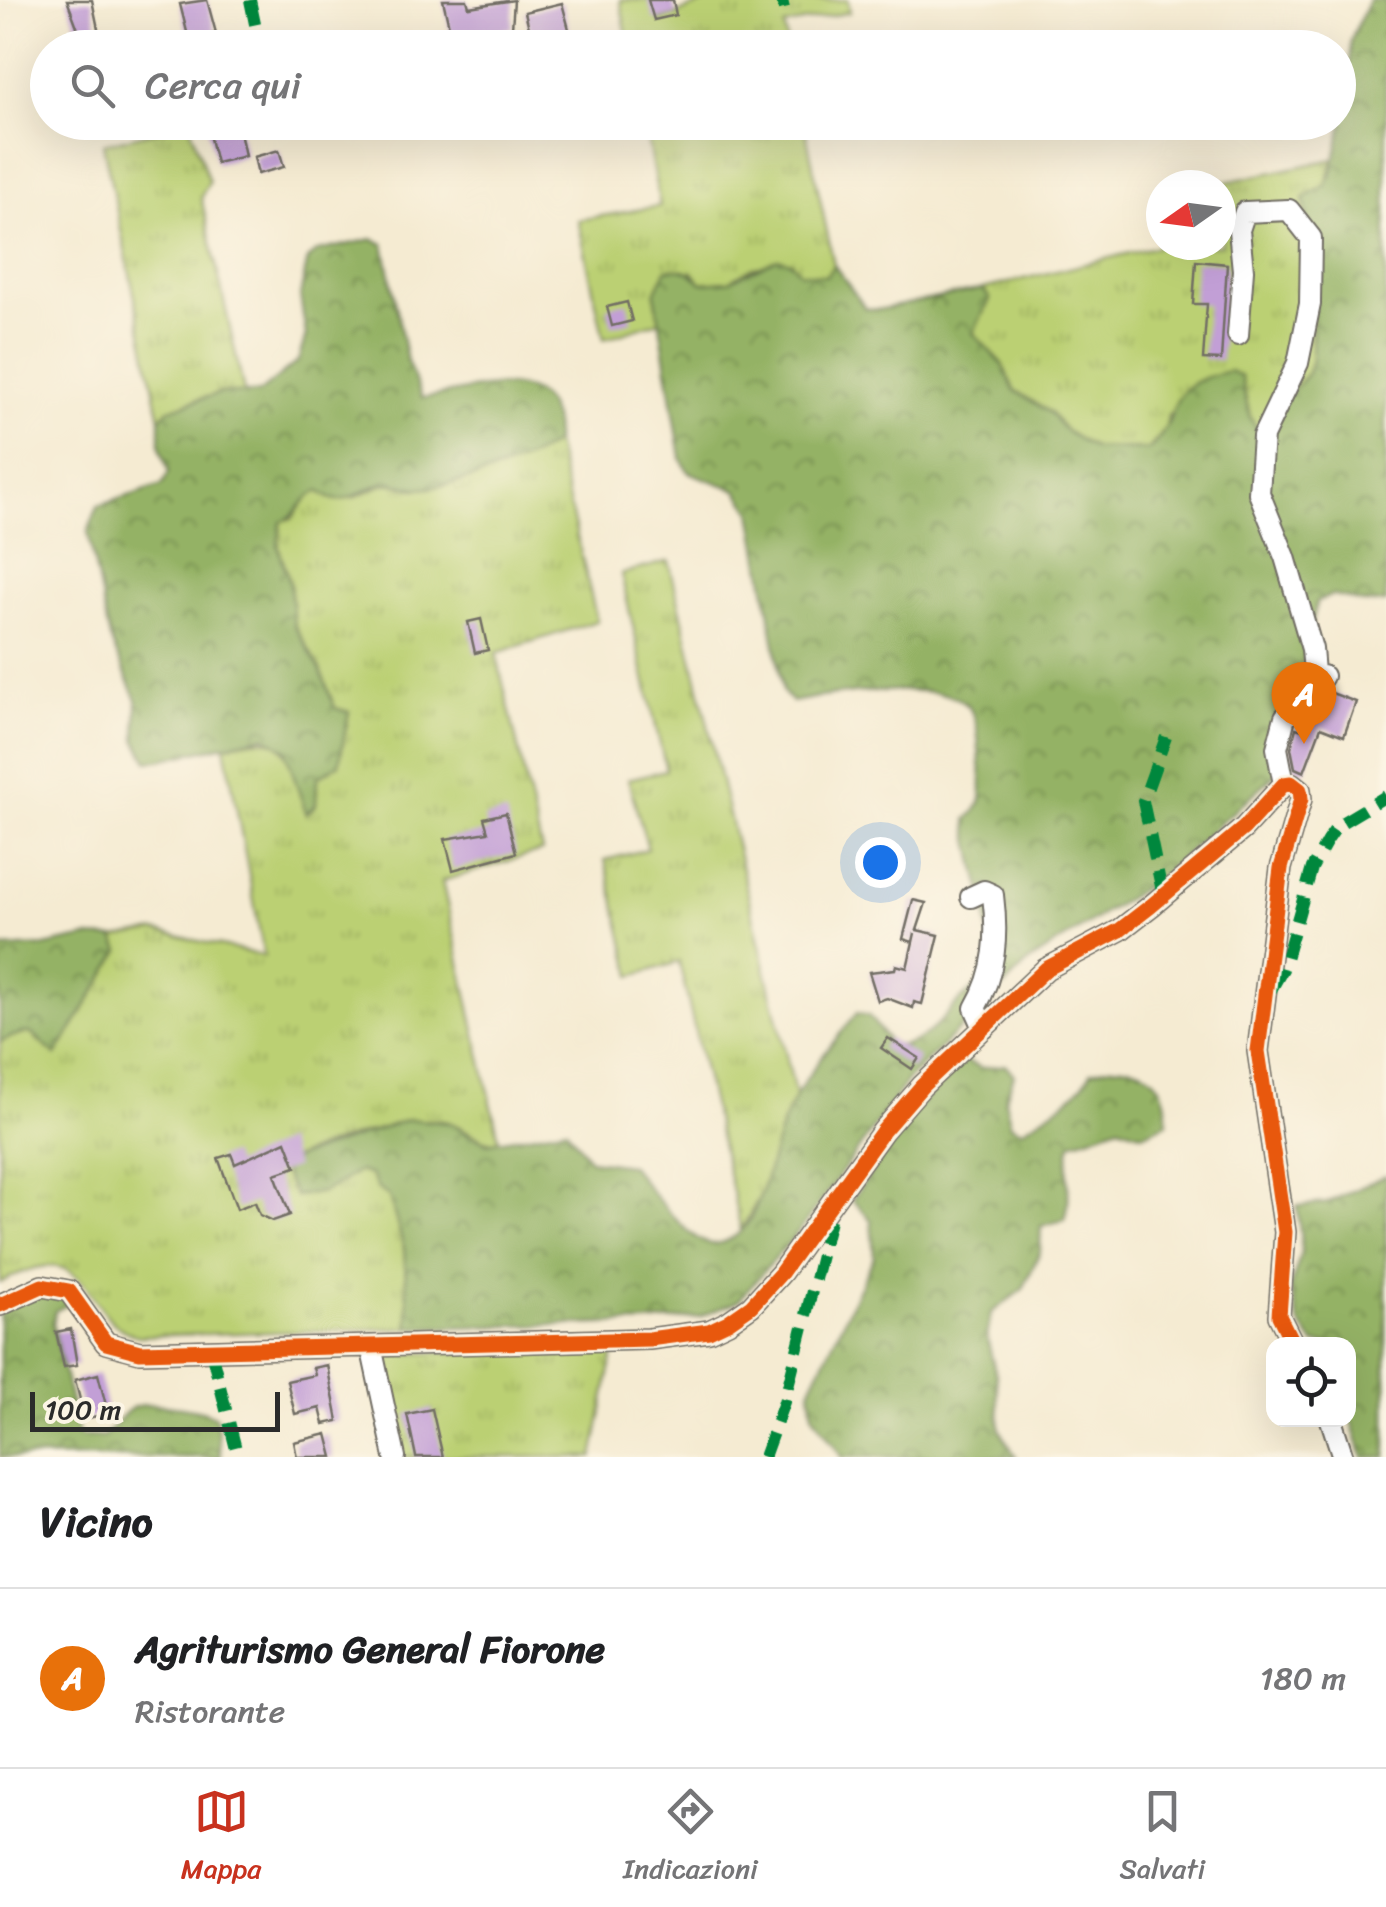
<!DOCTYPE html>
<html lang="it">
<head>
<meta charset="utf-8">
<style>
  body { margin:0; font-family:Sriracha,sans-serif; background:#f2f2f2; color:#202124 }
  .controls { position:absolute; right:30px; bottom:30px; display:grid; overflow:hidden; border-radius:20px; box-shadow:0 10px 40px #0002 }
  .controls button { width:90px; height:90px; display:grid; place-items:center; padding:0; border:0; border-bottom:2px solid #e0e0e0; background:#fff; color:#202124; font:50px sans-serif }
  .compass { position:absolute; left:1146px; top:170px; width:90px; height:90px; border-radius:50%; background:#fff; box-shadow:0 10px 40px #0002; rotate:256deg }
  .scale { position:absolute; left:30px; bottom:25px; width:250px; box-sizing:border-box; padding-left:10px; border:5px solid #2b2b2b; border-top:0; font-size:28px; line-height:35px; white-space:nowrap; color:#2b2b2b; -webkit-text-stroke:8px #fcf5e5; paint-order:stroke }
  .you { position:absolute; left:880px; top:862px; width:35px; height:35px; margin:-25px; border:8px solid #fff; border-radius:50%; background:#1a73e8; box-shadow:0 0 0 15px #1a73e833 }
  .badge { display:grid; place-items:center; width:65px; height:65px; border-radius:50%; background:#c8321e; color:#fff; font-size:32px; font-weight:700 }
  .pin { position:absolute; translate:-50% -82px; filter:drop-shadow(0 2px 5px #0008) }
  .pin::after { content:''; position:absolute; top:52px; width:35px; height:30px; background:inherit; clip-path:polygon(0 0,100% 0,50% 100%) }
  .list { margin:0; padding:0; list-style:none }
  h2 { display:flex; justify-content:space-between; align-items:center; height:130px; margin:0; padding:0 40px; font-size:42px }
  h2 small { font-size:32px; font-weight:400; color:#757577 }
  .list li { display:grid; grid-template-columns:65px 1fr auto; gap:30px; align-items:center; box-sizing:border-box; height:180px; padding:0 40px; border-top:2px solid #e0e0e0 }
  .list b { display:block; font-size:38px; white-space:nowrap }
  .list p { margin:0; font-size:32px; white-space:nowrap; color:#757577 }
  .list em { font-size:32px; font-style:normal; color:#757577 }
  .icon { flex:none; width:55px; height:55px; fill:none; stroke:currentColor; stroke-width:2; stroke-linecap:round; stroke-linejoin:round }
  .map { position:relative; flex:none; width:1386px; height:1457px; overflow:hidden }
  .search { position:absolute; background:#fff; box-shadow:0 10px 40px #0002; left:30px; right:30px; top:30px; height:110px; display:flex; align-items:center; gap:25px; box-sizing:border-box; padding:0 35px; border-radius:55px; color:#757577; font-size:38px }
  .sheet { height:310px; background:#fff }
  nav { display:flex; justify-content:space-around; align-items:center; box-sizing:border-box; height:140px; border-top:2px solid #e0e0e0; background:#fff; font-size:28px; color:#757577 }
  nav a { display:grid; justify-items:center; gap:5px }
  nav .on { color:#c8321e }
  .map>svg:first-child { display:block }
  .grass { fill:url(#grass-tufts); stroke:#737e4f; stroke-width:2.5 }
  .forest { fill:url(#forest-crowns); stroke:#606e48; stroke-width:2.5 }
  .building { fill:#c29fd6 }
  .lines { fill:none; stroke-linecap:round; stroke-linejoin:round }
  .minor-casing { stroke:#726e65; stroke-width:24 }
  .minor { stroke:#fff; stroke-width:20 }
  .quiet { stroke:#00873e; stroke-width:12; stroke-dasharray:25 12; stroke-linecap:butt }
  .cycleway-casing { stroke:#fcf5e5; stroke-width:21 }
  .cycleway { stroke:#e8590c; stroke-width:15 }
</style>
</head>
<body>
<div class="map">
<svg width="1386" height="1457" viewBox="0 0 1386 1457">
  <defs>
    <pattern id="grass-tufts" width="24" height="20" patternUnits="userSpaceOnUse" patternTransform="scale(2.5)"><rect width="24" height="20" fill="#bbd073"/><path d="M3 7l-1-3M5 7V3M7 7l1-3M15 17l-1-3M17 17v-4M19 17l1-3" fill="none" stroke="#a1b364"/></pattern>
    <pattern id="forest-crowns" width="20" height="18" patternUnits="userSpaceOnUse" patternTransform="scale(2.5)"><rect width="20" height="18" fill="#94b265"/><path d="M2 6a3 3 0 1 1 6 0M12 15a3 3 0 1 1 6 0" fill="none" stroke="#799153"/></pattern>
  </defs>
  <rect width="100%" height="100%" fill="#fcf5e5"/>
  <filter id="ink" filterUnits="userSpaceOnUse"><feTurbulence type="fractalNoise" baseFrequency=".01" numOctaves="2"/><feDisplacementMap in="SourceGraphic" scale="20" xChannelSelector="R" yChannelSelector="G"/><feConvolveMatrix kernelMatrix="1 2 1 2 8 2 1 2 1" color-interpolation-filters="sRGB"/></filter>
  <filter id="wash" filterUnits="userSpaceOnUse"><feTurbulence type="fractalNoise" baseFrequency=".0048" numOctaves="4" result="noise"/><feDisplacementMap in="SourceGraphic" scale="40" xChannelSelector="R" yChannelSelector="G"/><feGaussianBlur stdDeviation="2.25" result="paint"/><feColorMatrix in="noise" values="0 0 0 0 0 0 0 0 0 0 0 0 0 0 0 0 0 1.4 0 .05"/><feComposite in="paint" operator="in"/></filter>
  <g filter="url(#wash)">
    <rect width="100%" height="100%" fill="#f5ebd2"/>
    <path class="grass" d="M620 0H651L659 21 712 0H848L850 12 784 26 788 47H629Z
      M189 123 209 182 201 197 245 396C220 391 177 401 160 419L103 144Z
      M644 123H804L834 265 826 276 800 273 791 262 753 267 729 281 701 283 692 271 655 293 660 321 604 339 578 220 660 206Z
      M1334 159 1326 185 1316 192 1312 360 1308 373 1257 429 1250 417 1241 377 1168 415 1166 429 1148 450 1094 448 1067 432 1049 412 1014 390 1002 364 973 333 990 299 983 289 1162 245H1221V185H1212Z
      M555 443 597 621 496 653 542 851 442 881 500 1143C476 1142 458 1120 435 1120 394 1121 327 1143 291 1160L295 1196 323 1192 359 1171 371 1175 378 1189 389 1195 404 1248 409 1328 139 1336C81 1325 98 1228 0 1283V1042C40 1023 29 1037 56 1055L120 951 114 938 156 931 264 956 225 746C295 725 286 757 306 813L317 792 316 778 335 709 320 669 294 625 290 583 278 546 281 521 293 518 307 496 320 491 353 498 388 482 414 489 504 467Z
      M669 561 796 1097 760 1196 741 1230 679 962 632 976 605 860 648 849 628 779 666 770 621 574Z
      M614 1349 593 1457H394L381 1354Z"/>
    <path class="forest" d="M1369 0H1386V603H1364L1332 595 1317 602 1276 774 1156 880 1030 961 910 1077 804 1225 738 1301 700 1317 648 1323 409 1328 404 1248 389 1196 378 1189 371 1175 359 1171 323 1192 295 1196 283 1172 290 1160 409 1119 450 1123 487 1143 566 1128 590 1160 630 1165C647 1186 681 1231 704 1242 720 1249 741 1235 749 1221 766 1190 771 1152 784 1120 801 1080 830 1046 857 1013L869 1016 892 1046C916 1047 935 1029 949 1012 958 1000 974 991 981 978 1003 941 970 863 967 819 987 805 982 786 980 764 978 746 980 718 966 704 940 679 826 695 792 702L783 692 752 512 737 490 688 472 681 458 655 293 666 270C683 267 690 270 701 283L729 281 778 258 791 262 800 272 826 276 834 265 865 308 877 310 983 289 990 299 973 333 1002 364 1014 390 1049 412 1067 432 1093 448 1148 450C1189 413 1155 386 1230 371L1241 377 1250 417 1257 429 1308 373 1312 360 1314 267 1304 198 1326 185 1332 173 1346 108 1351 39Z
      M372 239 384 244 407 361 422 398C474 391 559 357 555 443 520 466 470 480 429 488 413 491 397 481 383 484 357 489 343 513 319 491 301 498 298 516 281 522L278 546 290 584 294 625 320 669 335 708 349 712 339 764 317 778 316 805 306 813 285 749 264 736 160 760 148 761 136 740 137 700 110 639 88 532 98 506 162 485 169 472 160 447V419L169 409 220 393H259L298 361 306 335 300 296 308 258 318 251Z
      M87 937 114 938 120 951 56 1055C30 1036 39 1023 0 1042V948L44 946Z
      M963 1060 981 1068 1006 1065 1014 1075 1005 1100 1011 1125 1022 1130C1046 1114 1078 1098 1091 1072 1134 1055 1170 1074 1167 1123L1143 1134 1119 1126 1071 1143C1063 1169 1073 1195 1065 1220L1041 1226 1040 1252 1023 1289 991 1313 987 1338 996 1375 1000 1430 1016 1457H842L813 1415 810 1390 874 1257 871 1220 852 1200 911 1115Z
      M1386 1175V1457H1363L1349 1411 1348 1344H1314L1299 1323 1290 1288 1302 1250 1297 1206 1327 1203Z
      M57 1293 69 1304 55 1311 53 1325 79 1436 104 1437C112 1429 122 1414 132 1408 146 1400 205 1408 216 1417L221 1457H0V1312L22 1299Z"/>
    <g id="blocks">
      <path class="building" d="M67 0H92L102 48H85Z
        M207 0 216 33 189 40 180 4Z
        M443 0H467L469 7 514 0 512 28 476 37 478 48H454Z
        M648 0H673L676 15 654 20Z
        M562 3 574 48H534L525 12Z
        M206 122H238L245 156 216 163Z
        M279 150 284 167 258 174 254 157Z
        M1196 261 1227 264 1221 360 1203 359 1207 304H1193Z
        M627 302 632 321 612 326 607 307Z
        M481 619 488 650 475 653 468 622Z
        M1329 692 1356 702 1344 736 1321 727 1304 772 1295 768 1291 748 1296 728 1302 730Z
        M506 813 516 853 453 870 445 839 488 832 484 818Z
        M913 900 926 903 917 930 939 935 922 1004 914 1002 913 1008 887 998 878 1001 869 972 895 969 896 965 907 968 915 933 913 942 903 939Z
        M888 1038 919 1058 912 1069 881 1048Z
        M286 1141 296 1167 275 1174 290 1215 273 1221 260 1215 255 1202 237 1209 218 1158 231 1154 235 1164Z
        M71 1329 77 1365 64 1367 56 1332Z
        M327 1365 338 1421 324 1424 320 1408 295 1414 287 1381 315 1375 313 1368Z
        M98 1374 108 1413 85 1419 75 1380Z
        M432 1409 443 1457H416L407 1414Z
        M327 1434 333 1457H297L294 1442Z"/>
    </g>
  </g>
  <g filter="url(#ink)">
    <use href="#blocks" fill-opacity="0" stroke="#726e65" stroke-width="2.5"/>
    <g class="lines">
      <g class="minor-casing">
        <path id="minor" d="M1238 335 1243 270 1239 230 1245 212 1289 210 1311 238 1310 304 1298 363 1263 436 1259 493 1285 557 1312 649 1315 684
          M1284 784 1277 748 1285 717 1306 703 1323 676
          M971 897 984 891 993 895C998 935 996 972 975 1008L984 1028
          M0 1305 42 1286 69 1291 106 1343 140 1352 649 1339 709 1331 728 1322 751 1306 781 1273 883 1131 922 1086 1046 969 1120 930 1151 906 1244 828 1284 784 1291 783 1300 790 1301 799 1281 868 1258 1051 1285 1232 1279 1316 1293 1344
          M371 1346 395 1457
          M1331 1420 1343 1457"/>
      </g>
      <use href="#minor" class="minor"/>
      <path class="quiet" d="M250 0 260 48
        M782 0 784 9
        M237 48 259 42
        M1163 896 1143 801 1166 737
        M1271 990 1283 969 1312 868 1327 841 1338 825 1386 796
        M211 1351 238 1457
        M764 1457 784 1402 832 1212"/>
      <g class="cycleway-casing">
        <path id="cycleway" d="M0 1305 42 1286 69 1291 106 1343 140 1352 649 1339 709 1331 728 1322 751 1306 781 1273 883 1131 922 1086 1046 969 1120 930 1151 906 1244 828 1284 784 1291 783 1300 790 1301 799 1281 868 1258 1051 1285 1232 1279 1316 1293 1344"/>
      </g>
      <use href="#cycleway" class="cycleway"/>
    </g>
  </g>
</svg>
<div class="controls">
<button><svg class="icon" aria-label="locate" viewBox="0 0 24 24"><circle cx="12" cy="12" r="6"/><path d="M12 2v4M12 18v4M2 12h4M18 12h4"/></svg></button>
</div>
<svg class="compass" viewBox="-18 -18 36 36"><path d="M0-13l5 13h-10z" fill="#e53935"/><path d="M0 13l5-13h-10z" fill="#757577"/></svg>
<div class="scale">100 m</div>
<div class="you"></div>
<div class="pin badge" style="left:1304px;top:744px;background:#e8710a">A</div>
<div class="search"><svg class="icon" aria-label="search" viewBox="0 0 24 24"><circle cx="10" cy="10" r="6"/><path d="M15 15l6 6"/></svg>Cerca qui</div>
</div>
<section class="sheet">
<h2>Vicino<small></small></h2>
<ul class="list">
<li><span class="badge" style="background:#e8710a">A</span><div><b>Agriturismo General Fiorone</b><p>Ristorante</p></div><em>180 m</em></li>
</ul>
</section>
<nav>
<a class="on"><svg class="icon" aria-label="map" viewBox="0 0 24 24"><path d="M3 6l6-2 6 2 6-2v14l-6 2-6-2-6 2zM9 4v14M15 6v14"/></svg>Mappa</a>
<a><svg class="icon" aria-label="directions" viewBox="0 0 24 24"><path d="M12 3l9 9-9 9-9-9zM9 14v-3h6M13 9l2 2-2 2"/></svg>Indicazioni</a>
<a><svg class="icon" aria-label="saved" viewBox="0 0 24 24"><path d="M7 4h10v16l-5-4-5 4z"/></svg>Salvati</a>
</nav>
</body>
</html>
